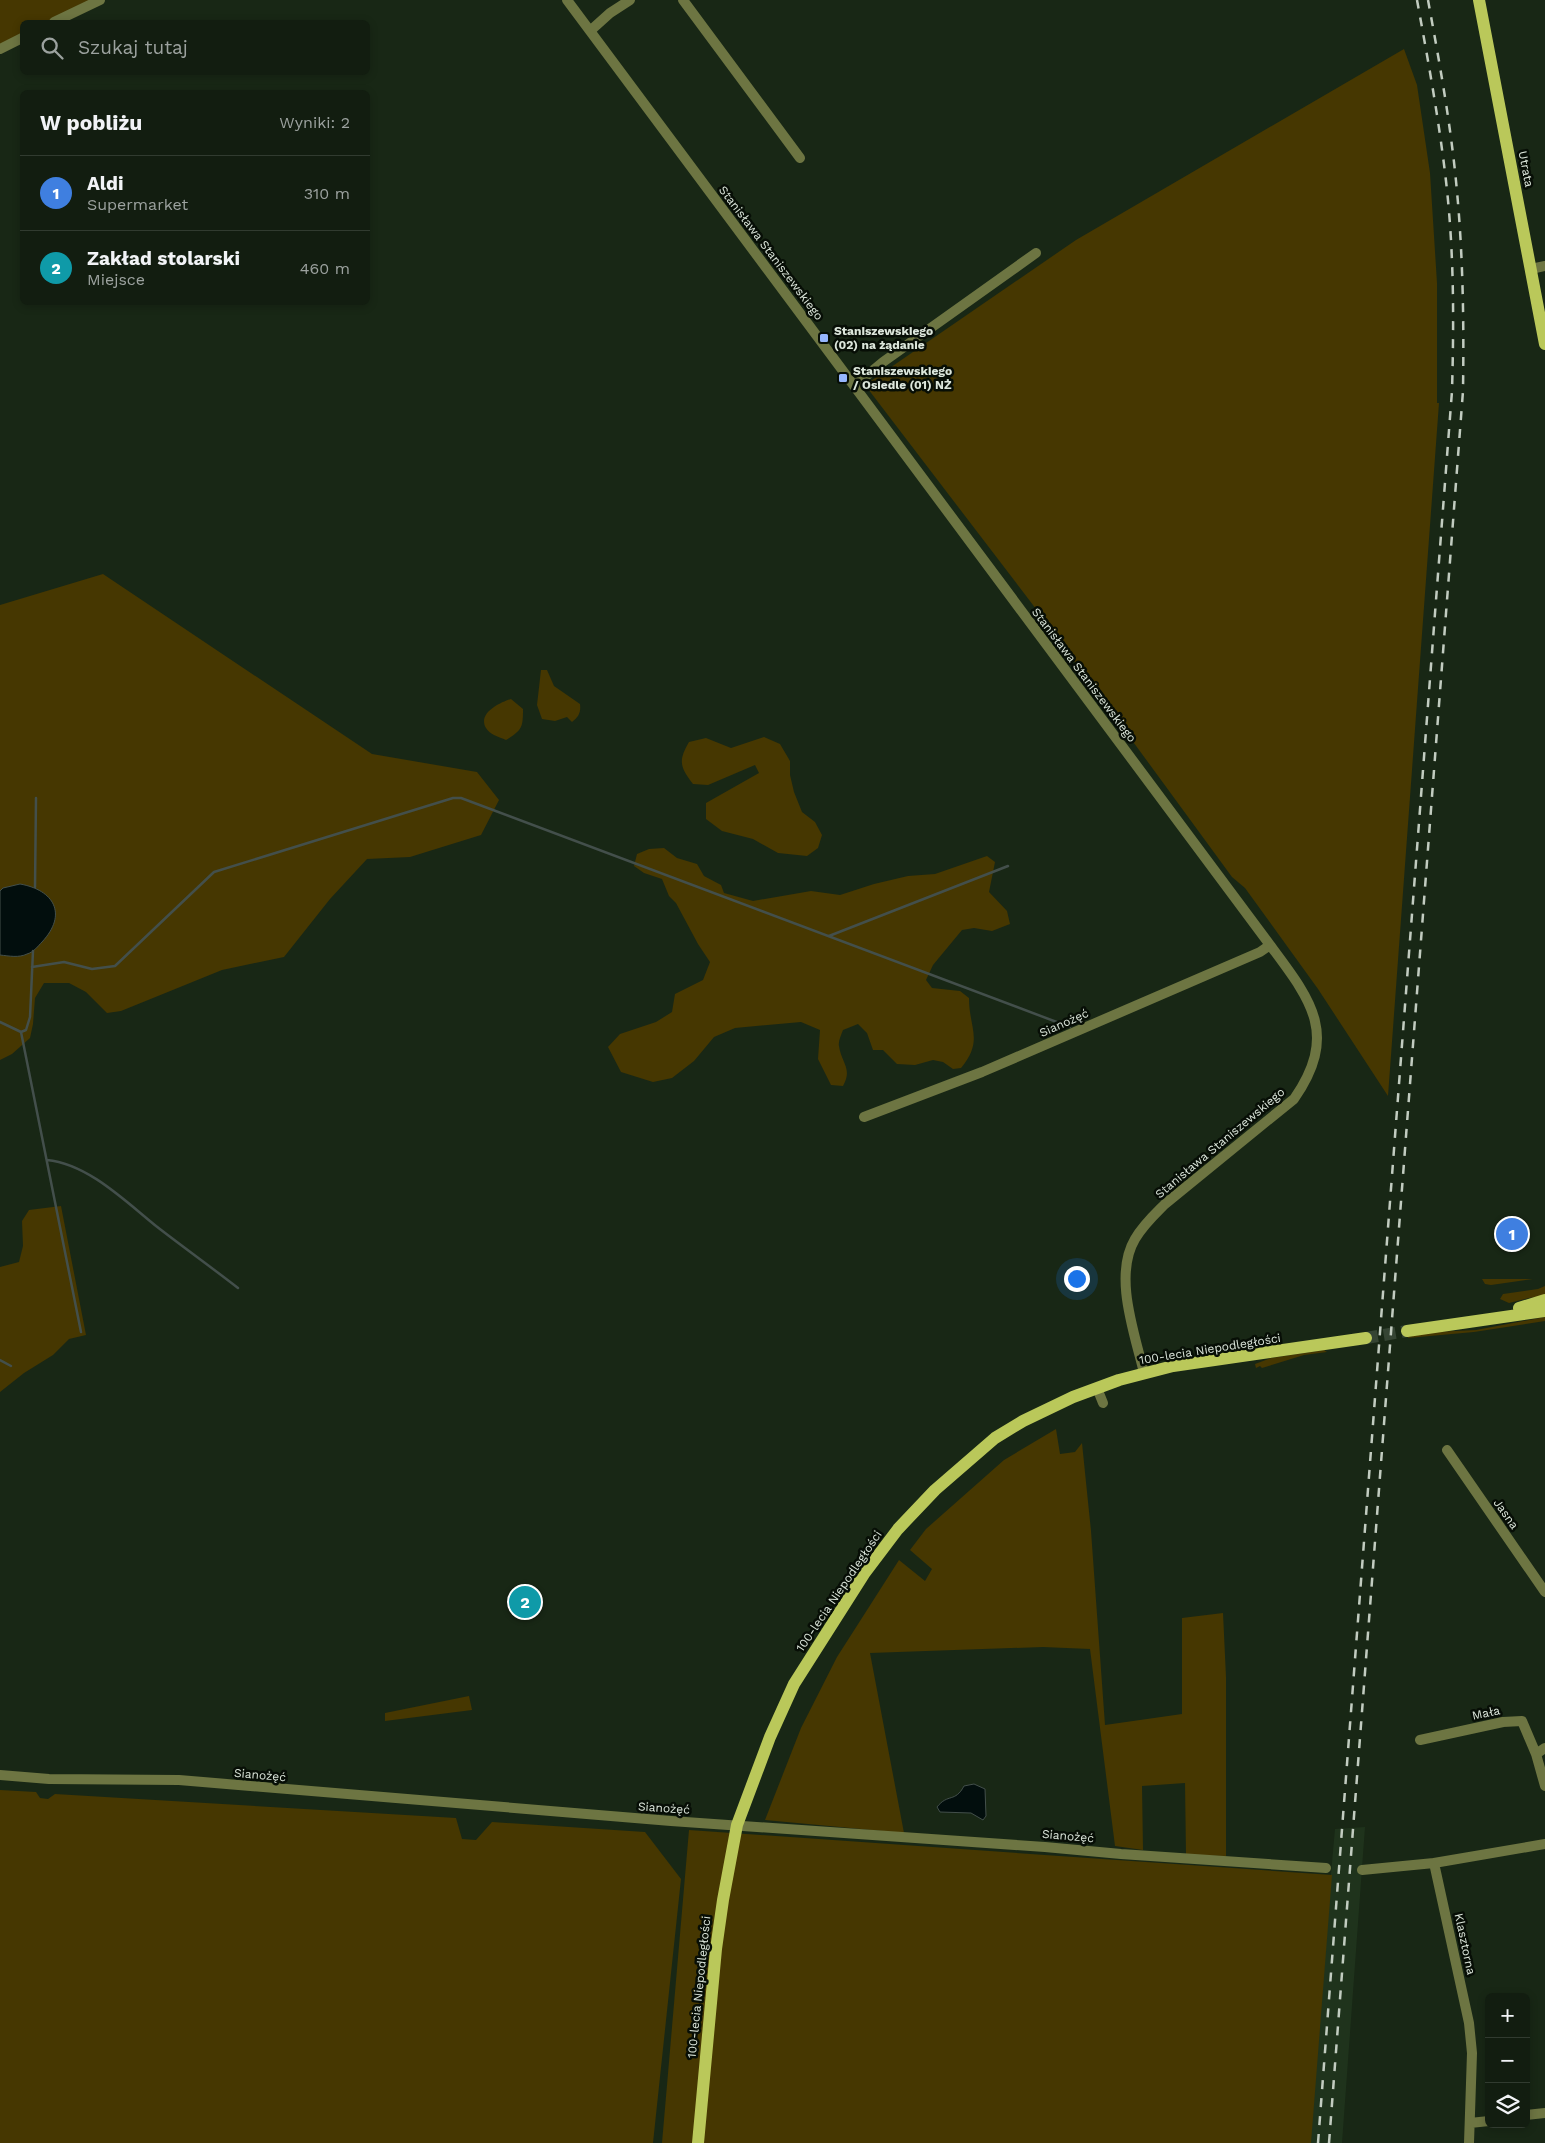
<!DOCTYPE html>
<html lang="pl">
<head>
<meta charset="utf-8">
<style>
  body { margin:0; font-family:"Work Sans",sans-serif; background:#1b2619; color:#f1f3f6 }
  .controls { position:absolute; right:15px; bottom:15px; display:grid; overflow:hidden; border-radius:8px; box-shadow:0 2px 8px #0003 }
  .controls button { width:45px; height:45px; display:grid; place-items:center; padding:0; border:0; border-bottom:1px solid #313b30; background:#121d10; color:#f1f3f6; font:25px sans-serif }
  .you { position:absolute; left:1076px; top:1278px; width:18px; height:18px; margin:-12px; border:4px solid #fff; border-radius:50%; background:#1a73e8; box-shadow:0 0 0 8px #1a73e833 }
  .badge { display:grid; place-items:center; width:32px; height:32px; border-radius:50%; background:#ea580c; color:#fff; font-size:16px; font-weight:700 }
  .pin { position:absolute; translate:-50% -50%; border:2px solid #fff; box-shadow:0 1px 5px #0006 }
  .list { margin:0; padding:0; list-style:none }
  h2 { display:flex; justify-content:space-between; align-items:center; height:65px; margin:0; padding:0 20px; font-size:21px }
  h2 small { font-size:16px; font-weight:400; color:#9ca29f }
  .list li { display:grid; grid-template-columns:32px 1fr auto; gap:15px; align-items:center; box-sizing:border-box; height:75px; padding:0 20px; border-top:1px solid #313b30 }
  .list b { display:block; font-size:19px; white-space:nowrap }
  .list p { margin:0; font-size:16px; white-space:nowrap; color:#9ca29f }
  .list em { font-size:16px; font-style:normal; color:#9ca29f }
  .icon { flex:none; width:28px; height:28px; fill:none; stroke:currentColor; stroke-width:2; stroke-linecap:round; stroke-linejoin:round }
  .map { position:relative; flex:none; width:1545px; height:2143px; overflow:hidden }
  .search { position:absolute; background:#121d10; box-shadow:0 2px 8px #0003; left:20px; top:20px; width:350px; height:55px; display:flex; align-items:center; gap:12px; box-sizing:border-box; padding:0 18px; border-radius:8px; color:#9ca29f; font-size:19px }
  .panel { position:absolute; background:#121d10; box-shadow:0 2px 8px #0003; left:20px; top:90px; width:350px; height:215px; border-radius:8px }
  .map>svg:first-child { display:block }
  .built { fill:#1f331c }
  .green { fill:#463701 }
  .water { fill:#020e0d; stroke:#434f4b }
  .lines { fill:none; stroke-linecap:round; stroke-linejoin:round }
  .stream { stroke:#434f4b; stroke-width:2.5 }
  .major-tunnel { stroke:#354433; stroke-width:12; stroke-dasharray:12 6; stroke-linecap:butt }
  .minor { stroke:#6d7542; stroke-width:10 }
  .major { stroke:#bac85a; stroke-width:12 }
  .rail { stroke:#c2ccc0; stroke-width:2.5; stroke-dasharray:9 9; stroke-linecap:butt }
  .poi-dot { fill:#96b6fd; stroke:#070e06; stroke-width:2 }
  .labels { text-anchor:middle; stroke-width:5; stroke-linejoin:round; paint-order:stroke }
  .street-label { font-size:12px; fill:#dce6db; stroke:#070e06 }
  .poi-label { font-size:12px; font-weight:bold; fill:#dce6db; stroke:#070e06; text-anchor:start }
</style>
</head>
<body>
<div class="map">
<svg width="1545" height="2143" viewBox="0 0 1545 2143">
  <rect width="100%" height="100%" fill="#182715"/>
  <path class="built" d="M1365 1827 1342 2143H1307L1335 1829Z"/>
  <path class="green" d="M0 0H100L54 22H22V38L0 49Z
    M1404 49 1417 85 1430 173 1437 283V403H1439L1388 1096 1318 989 1245 888 1232 877 1033 605 865 385 1076 240Z
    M103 574 372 754 477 772 499 800 481 835 410 857 367 859 330 899 284 957 222 970 121 1011 107 1013 86 992 69 983H44L35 998 33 1024 30 1038 12 1054 0 1060V605Z
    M541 670H547L554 686 580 704C581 712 579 717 572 722L567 717 555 721 542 719 537 705Z
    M511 699 523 709C523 728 522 730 506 740 499 737 489 734 486 728 477 713 501 702 511 699Z
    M764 737 780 744 790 761V775L794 792 802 812 815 822 822 835 818 848 807 856 778 853 753 839 722 831 706 819V803L759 773 755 765 708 785 693 784C680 767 678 761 689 742L706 738 731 748Z
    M664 848 677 858 697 864 704 876 721 885 724 893 753 901 811 891 840 895 874 884 908 876 935 874 987 856 995 862 989 892 1007 911 1010 924 992 931 974 928 962 930 933 965 926 980 932 988 960 991 969 998C969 1029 984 1040 961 1068L953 1069 943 1062 933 1060 915 1065 897 1064 883 1050H873L867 1033 858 1024 843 1030C841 1035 838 1042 839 1046 841 1062 853 1069 843 1086L831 1085 818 1059 820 1030 801 1022 735 1028 714 1037 694 1061 672 1078 653 1082 621 1072 608 1047 620 1034 656 1022 672 1012 675 994 703 980 710 962 698 944 676 903 669 896 662 879 644 873 634 866 637 854 649 849Z
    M61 1206 86 1335 69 1339 53 1355 24 1373 0 1392V1267L19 1262 23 1246 22 1221 29 1210Z
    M1482 1279H1533L1491 1285 1485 1284Z
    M1545 1286V1296L1529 1298 1509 1303 1500 1299 1503 1294 1538 1289Z
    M1545 1317V1321L1474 1332 1408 1338V1337L1433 1332 1476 1330Z
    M1324 1350 1327 1352 1304 1355 1262 1368 1260 1366 1256 1368 1255 1364 1271 1358Z
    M1056 1429 1060 1454 1075 1452 1082 1443 1091 1531 1105 1725 1182 1714V1618L1223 1613 1226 1677V1856L1186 1855 1185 1783 1142 1786 1143 1850 1115 1846 1090 1649 1043 1647 870 1653 904 1833 765 1820 801 1728 837 1657 899 1560 925 1581 932 1569 910 1550 926 1529 1004 1460Z
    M469 1696 472 1710 385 1721V1713Z
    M0 1790 36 1792 40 1798 48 1799 55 1794 456 1818 462 1839 476 1840 492 1822 645 1832 681 1879 653 2143H0Z
    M689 1830 1332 1875 1311 2143H662Z"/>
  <path class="water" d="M20 884C54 890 68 914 42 942 38 946 34 952 27 954 19 958 9 956 0 955V891L3 888Z
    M974 1784 985 1789 986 1816 983 1820 971 1813 940 1812 937 1807C948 1793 955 1803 964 1786Z"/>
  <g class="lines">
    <path class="stream" d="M35 887 36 798
      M829 936 1008 866
      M32 967 64 962 92 969 115 966 214 872 453 798H461L1070 1027
      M0 1022 21 1032 26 1030 30 1017 33 951
      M21 1032 81 1332
      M47 1160C88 1164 125 1201 156 1226 183 1247 211 1267 238 1288
      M0 1360 11 1366"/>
    <path class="major-tunnel" d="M1366 1338 1407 1331"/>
    <path class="minor" d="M567 0 1270 945C1311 1000 1339 1034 1294 1099L1165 1204C1154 1215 1143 1225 1135 1239 1113 1276 1135 1334 1144 1373
      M683 0 800 158
      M54 22 100 0
      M590 31 610 13 630 0
      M0 49 22 38
      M1531 269 1545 266
      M854 386 883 362 1036 253
      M864 1117 982 1072 1260 952 1270 945
      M1097 1388 1103 1403
      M1447 1450 1545 1592
      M1420 1740 1503 1722 1522 1721 1536 1754
      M1545 1748 1536 1754 1545 1786
      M0 1775 49 1779 179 1780 671 1821 1045 1847 1121 1854 1326 1868
      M1434 1863 1469 2023 1472 2053 1469 2143
      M1362 1870 1434 1863 1545 1844
      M1526 2115 1545 2113
      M1470 2123 1489 2121"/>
    <path class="major" d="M1479 0 1545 344
      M1519 1308 1545 1300
      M1407 1331 1545 1311
      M698 2143 716 1949 723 1900 737 1825 770 1737 794 1684 864 1574 898 1529 935 1490 995 1438 1023 1421 1073 1397 1119 1380 1173 1366 1366 1338"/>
    <path class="rail" d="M1318 2143 1452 391C1454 321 1454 251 1446 181 1439 120 1428 60 1417 0
      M1329 2143 1463 391C1464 321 1463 251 1456 181 1450 120 1439 60 1428 0"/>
  </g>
  <g class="poi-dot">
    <rect x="819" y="333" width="10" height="10" rx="2.5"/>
    <rect x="838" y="373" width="10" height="10" rx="2.5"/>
  </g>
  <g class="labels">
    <g class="street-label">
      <text transform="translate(1526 169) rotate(79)" y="4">Utrata</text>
      <text transform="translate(771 253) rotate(53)" y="4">Stanisława Staniszewskiego</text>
      <text transform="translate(1084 675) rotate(53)" y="4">Stanisława Staniszewskiego</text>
      <text transform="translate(1064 1023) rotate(-24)" y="4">Sianożęć</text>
      <text transform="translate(1220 1143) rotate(-40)" y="4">Stanisława Staniszewskiego</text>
      <text transform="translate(1210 1349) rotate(-9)" y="4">100-lecia Niepodległości</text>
      <text transform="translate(1506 1514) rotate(55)" y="4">Jasna</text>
      <text transform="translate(839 1591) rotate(-56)" y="4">100-lecia Niepodległości</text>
      <text transform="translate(1486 1713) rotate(-12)" y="4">Mała</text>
      <text transform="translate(260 1775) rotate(5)" y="4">Sianożęć</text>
      <text transform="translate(664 1808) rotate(4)" y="4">Sianożęć</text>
      <text transform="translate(1068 1836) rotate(5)" y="4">Sianożęć</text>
      <text transform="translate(1465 1944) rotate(78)" y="4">Klasztorna</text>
      <text transform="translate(699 1987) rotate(-84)" y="4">100-lecia Niepodległości</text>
    </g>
    <g class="poi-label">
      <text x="834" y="335">Staniszewskiego<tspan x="834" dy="14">(02) na żądanie</tspan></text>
      <text x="853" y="375">Staniszewskiego<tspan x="853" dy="14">/ Osiedle (01) NŻ</tspan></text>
    </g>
  </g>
</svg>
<div class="controls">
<button>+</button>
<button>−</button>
<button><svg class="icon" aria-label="layers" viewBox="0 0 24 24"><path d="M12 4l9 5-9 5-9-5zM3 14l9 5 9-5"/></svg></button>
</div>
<div class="you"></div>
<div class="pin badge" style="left:1512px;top:1234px;background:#3f7fe0">1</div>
<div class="pin badge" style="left:525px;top:1602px;background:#0f9aa8">2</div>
<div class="search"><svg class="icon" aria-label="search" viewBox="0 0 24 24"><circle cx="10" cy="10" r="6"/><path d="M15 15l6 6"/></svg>Szukaj tutaj</div>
<section class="panel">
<h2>W pobliżu<small>Wyniki: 2</small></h2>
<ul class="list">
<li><span class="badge" style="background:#3f7fe0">1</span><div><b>Aldi</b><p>Supermarket</p></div><em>310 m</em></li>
<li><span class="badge" style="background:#0f9aa8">2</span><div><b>Zakład stolarski</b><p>Miejsce</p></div><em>460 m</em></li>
</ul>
</section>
</div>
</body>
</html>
